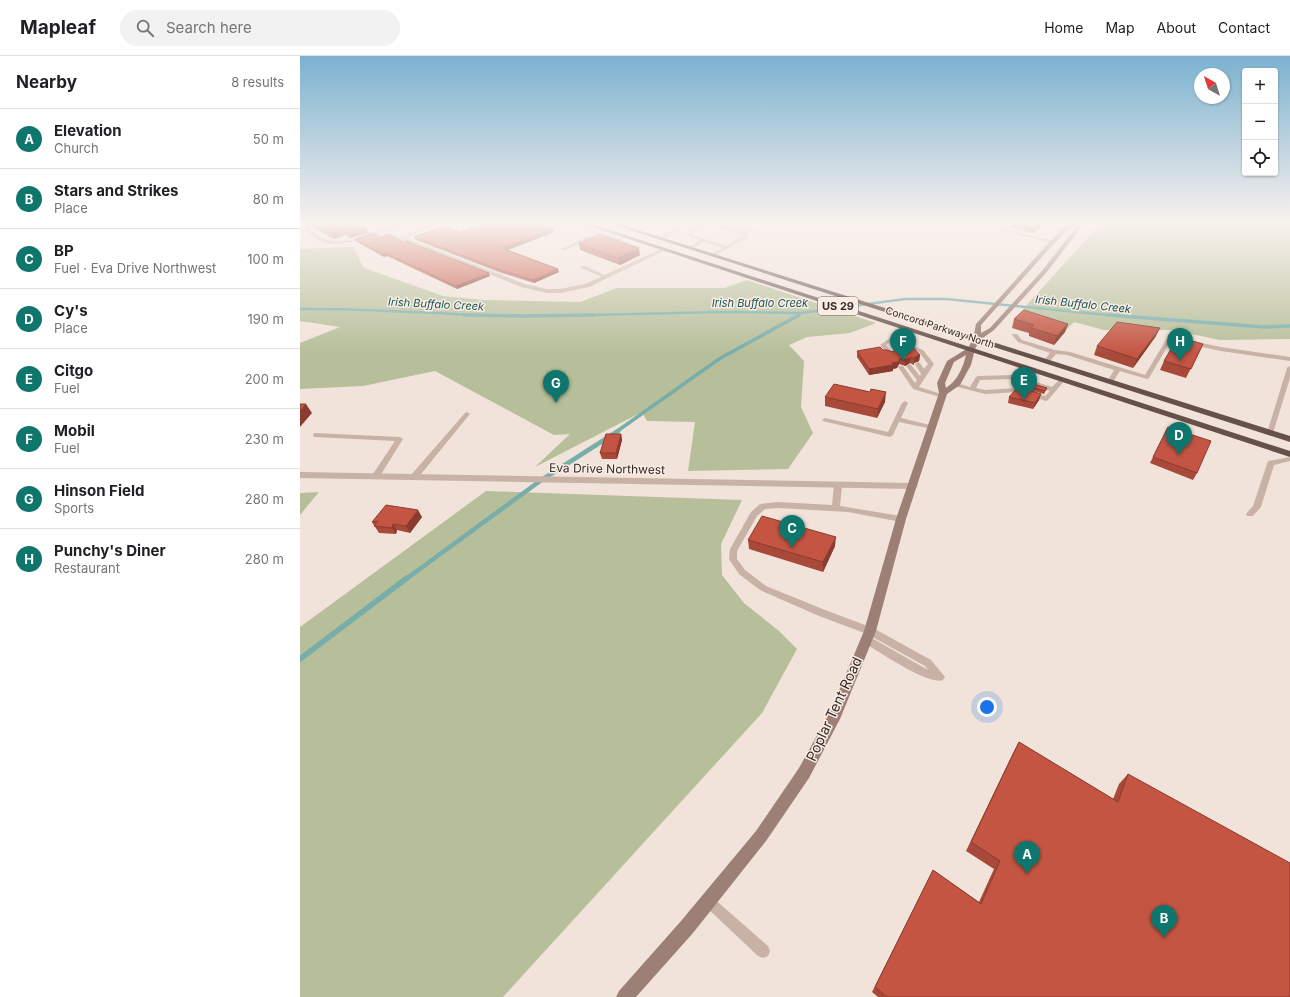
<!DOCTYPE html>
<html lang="en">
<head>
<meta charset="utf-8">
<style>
  body { margin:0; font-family:Inter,sans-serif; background:#f2f2f2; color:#202124 }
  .controls { position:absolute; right:12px; top:12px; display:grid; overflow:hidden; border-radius:4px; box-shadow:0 1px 3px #0004 }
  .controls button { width:36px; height:36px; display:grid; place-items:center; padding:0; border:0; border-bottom:1px solid #e0e0e0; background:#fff; color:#202124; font:20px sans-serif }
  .compass { position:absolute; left:894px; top:12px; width:36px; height:36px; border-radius:50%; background:#fff; box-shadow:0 1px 3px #0004; rotate:321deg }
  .you { position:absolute; left:687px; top:651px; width:14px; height:14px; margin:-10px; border:3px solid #fff; border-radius:50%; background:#1a73e8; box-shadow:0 0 0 6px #1a73e833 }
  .badge { display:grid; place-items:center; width:26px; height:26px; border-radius:50%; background:#0f766e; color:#fff; font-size:13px; font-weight:700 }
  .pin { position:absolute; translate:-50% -33px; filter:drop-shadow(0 1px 2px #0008) }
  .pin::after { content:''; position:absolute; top:21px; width:14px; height:12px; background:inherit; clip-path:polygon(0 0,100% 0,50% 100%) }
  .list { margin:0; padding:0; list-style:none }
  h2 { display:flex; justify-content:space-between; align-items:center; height:52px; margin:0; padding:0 16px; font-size:17px }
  h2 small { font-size:13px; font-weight:400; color:#757577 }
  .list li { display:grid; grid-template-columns:26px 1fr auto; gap:12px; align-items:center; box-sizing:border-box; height:60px; padding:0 16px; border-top:1px solid #e0e0e0 }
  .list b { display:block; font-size:15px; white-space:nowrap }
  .list p { margin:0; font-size:13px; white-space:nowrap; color:#757577 }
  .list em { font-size:13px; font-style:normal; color:#757577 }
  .icon { flex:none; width:22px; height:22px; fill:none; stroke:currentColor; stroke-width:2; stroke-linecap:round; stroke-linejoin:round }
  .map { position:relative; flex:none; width:990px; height:941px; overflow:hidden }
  header { display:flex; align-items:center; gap:24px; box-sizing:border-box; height:56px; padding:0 20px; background:#fff; border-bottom:1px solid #e0e0e0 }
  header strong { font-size:19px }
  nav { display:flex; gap:22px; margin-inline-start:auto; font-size:14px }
  .search { width:280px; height:36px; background:#f2f2f2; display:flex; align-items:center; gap:10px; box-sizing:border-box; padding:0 14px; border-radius:22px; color:#757577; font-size:15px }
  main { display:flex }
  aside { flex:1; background:#fff }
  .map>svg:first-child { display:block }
  .green { fill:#b6bf99 }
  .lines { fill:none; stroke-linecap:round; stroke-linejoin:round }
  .stream-far3 { stroke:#78adaa; stroke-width:2.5 }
  .stream-far2 { stroke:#78adaa; stroke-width:3.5 }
  .stream-far1 { stroke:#78adaa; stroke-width:4.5 }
  .stream { stroke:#78adaa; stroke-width:5.5 }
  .service { fill:#c8b1a5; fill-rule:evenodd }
  .minor { fill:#c8b1a5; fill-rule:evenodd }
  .secondary { fill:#9c8076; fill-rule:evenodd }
  .trunk { fill:#66504a; fill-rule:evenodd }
  .wall { fill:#a9493a }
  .shaded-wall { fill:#893c2f }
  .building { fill:#c45543; stroke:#893c2f }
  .labels { text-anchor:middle; stroke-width:3; stroke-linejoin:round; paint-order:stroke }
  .far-street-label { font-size:10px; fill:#342926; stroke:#f9ede5 }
  .far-water-label { font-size:11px; font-style:italic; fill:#1c5553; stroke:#f9ede5 }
  .shield { fill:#f9ede5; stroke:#6f645f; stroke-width:1 }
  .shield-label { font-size:11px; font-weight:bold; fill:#342926 }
  .street-label { font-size:12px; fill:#342926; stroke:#f9ede5 }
  .near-street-label { font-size:14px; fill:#342926; stroke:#f9ede5 }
</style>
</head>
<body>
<header>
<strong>Mapleaf</strong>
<div class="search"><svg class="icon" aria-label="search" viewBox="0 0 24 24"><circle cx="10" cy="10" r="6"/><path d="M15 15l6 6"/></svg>Search here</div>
<nav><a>Home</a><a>Map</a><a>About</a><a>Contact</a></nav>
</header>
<main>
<aside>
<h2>Nearby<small>8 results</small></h2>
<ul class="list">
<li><span class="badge">A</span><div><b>Elevation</b><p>Church</p></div><em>50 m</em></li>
<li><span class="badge">B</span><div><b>Stars and Strikes</b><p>Place</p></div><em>80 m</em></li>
<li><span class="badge">C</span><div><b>BP</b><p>Fuel · Eva Drive Northwest</p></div><em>100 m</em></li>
<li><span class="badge">D</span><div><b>Cy's</b><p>Place</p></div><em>190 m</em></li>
<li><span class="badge">E</span><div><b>Citgo</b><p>Fuel</p></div><em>200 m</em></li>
<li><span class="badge">F</span><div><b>Mobil</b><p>Fuel</p></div><em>230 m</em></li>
<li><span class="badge">G</span><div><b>Hinson Field</b><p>Sports</p></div><em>280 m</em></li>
<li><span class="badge">H</span><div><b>Punchy's Diner</b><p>Restaurant</p></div><em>280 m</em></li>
</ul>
</aside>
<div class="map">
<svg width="990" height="941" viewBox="0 0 990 941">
  <rect width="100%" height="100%" fill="#f1e3d9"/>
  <path class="green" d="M801 167H990V283L920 284 872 274H804L774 266 765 275 716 261Z
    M53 191 64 212 143 240 183 244 280 246 317 232H424L447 224 576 267 550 277 507 281 489 289 504 305 501 351 513 377 488 413 388 415 395 366 347 365 342 356 235 411 270 378 254 379 135 315 63 330 0 333V287L40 271 0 265V193Z
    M186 435 442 444 421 488 422 519 444 547 479 575 497 593 462 657 203 941H0V571Z
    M19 436 0 459V437Z"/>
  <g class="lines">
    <path class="stream-far3" d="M0 253C68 252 136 258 204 260
      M242 260 424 256 501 257 605 243H646L817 260
      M497 260 500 258"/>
    <path class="stream-far2" d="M164 259 221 260 293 259
      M808 259 964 271 990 270
      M316 376 419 303 499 259"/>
    <path class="stream-far1" d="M106 523 240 425 318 375"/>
    <path class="stream" d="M0 603 107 522"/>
    <path class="service" d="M8 167H12L9 173C32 194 56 183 81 174L68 168V167H73L85 173 116 167H123C114 172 100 172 90 174 60 181 30 202 5 173Z
      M265 167H270L318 183 327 180 329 181 318 185Z
      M386 167H390L361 183 357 182Z
      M403 167H410L444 176 450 173 428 167H433L456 173 447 179V182L413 200 411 199V198L423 192 404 186 392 193 388 192 400 184 392 182 388 179 390 174ZM407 169 443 179V180L426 190 396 180 392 178 394 175Z
      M736 167H741L766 174 764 175Z
      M300 180H302V182L289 183 265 194 261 193 286 181Z
      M281 210H285L309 221 305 222 281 212Z
      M606 271 611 272 597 282 623 294 634 308 619 331 644 339V341H640L613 333 598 311 599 310H603L615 327 617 324 606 310 609 308 611 309 620 320 621 318 615 308 618 306 620 307 624 313 628 308 619 296 594 284 586 289 594 299 591 301 589 300 580 289Z
      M713 278H717L722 284 755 294 770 296 845 319 866 284 873 281 921 291 990 301V305L921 295 874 285 870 286 849 322 847 323 820 315 812 327 810 328 807 326 814 314 767 299 756 298 748 307H744L743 306 750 297 718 286 712 279Z
      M990 310V322L973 377 970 379 968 378 967 377 987 312Z
      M714 319 752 331 761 322H765L766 323 748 344 746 345 718 336 685 338 654 330 653 329 656 327 670 331 676 321 678 320ZM714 323 750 335 745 340 718 332 685 334 676 332 680 324Z
      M605 345 608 347 601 362 634 370V372L632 373 599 366 593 379 590 381 523 365 522 364 525 362 588 376 602 347Z
      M167 356 170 358 169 359 117 423H111L110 421 111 419 165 357Z
      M14 377 100 381 103 383 78 423H75L71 421 95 385 16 381H14L13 379Z
      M990 401V405L974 409 961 451 953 460H947L946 458 953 450 968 405Z
      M538 426 542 429 540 450 601 460 605 463 601 466 548 456 478 452 465 453 457 460 437 495V503L445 514 466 530 525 554 573 572 631 604 645 621 643 624C628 630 579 595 564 587L562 584 564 581 567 580 570 581 628 614 625 610 567 578 519 560 460 534 439 518 429 503 430 493 451 456 460 448 478 446 532 449 534 429Z
      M408 839 412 841 468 890 470 895 468 900 463 902 458 900 404 849 402 845 404 841Z"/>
    <path class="minor" d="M134 167H141L106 182 225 228 247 233H260L285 228 363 192 368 193 289 231 260 237H247L221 231 98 182Z
      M671 167H679L756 185 753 187Z
      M0 416 613 427 618 430 613 433 0 422Z"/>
    <path class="secondary" d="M772 167H782L778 176 746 217 694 274 680 284 675 293 671 309 660 329 647 338 606 463 576 575 540 663 509 722 466 785 393 877 336 941H316L319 935 381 865 456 775 499 712 530 656 564 575 596 463 639 337 637 327 647 305 668 292 673 283 676 268 745 191 763 172ZM776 169 773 175 742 215 690 272 681 277V269L749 193 767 174ZM666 299C663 312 657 325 646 332L645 327 654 306Z"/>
    <path class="trunk" d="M280 167H288L990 395V401Z
      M308 167H316L990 380V386Z"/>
  </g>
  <path class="wall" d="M11 167 69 177 50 182 45 179 34 183 14 172Z
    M711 167H748H743L742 170 733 177 710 171Z
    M253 173 254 176 207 194 259 216 234 227 199 216 116 184 114 181Z
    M81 181 104 186 190 220 157 233 87 200 84 201 57 186 55 183Z
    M279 187 340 199 320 209 280 194Z
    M714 263 768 268 765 276 754 289 729 280V277L712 272Z
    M856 280 833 312 794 299 797 290Z
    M903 288 886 322 860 314 864 305Z
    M583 294 593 296 620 299 619 305 614 307V309L610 307 605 310 599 308 597 312 593 313V315L569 319 557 301V295Z
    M721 328 747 332 744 338 720 331Z
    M741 338 739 344 733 353 708 347 709 341Z
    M525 341 585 346 577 362 525 350Z
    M868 371 897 417 893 424 850 407Z
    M321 378 322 384 317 403H302L300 397Z
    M122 461 110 477 97 474 96 478 79 477 72 466Z
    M448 484 535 490 523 516 449 493Z
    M719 686 813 743 819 728 828 718 990 941H578L572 936 633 814 679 846 694 813 666 795 713 697Z"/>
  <path class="shaded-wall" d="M742 167H744L742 170 733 177 735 172Z
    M66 172 69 177 50 182 47 177Z
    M253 173 254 176 203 196 202 192Z
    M42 174 45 179 34 183 32 177Z
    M339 192 340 199 320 209 318 202Z
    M86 197 87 200 84 201 82 198Z
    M258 213 259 216 234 227 233 224Z
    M189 217 190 220 157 233 156 230Z
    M768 268 765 276 754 289 757 280Z
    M860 272 856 280 833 312 837 303Z
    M620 299 619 305 614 307 615 301Z
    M611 301 610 307 605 310V304Z
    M600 303 599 308 597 312 593 313V315L569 319V313L592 307Z
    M586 336 585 346 577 362 578 353Z
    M741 338 739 344 733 353 735 347Z
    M6 348 12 357 0 371V355Z
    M321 378 322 384 317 403 316 397Z
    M118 454 122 461 110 477 106 470Z
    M93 468 97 474 96 478 92 472Z
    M536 481 535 490 523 516V506Z"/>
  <path class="building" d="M11 167H56L66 172 47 177 42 174 32 177Z
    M186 167H236L253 173 202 192 258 213 233 224 198 213 114 181 144 170 160 176Z
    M715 167H742L735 172Z
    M74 177 81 181 89 178 104 186 106 185 189 217 156 230 86 197 82 198 55 183Z
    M300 178 339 192 318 202 279 187Z
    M724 254 768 268 757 280 731 272 734 269 714 263Z
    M817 266 860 272 837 303 797 290Z
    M878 281 903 288 891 313 864 305Z
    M612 290 620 299 615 301V303L611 301 605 304 600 303 598 306 592 307 593 309 569 313 557 295 580 291 583 294H587L593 296 596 292 604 291 611 293Z
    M724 325 747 332 745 335 721 328Z
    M534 328 570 336 571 333 586 336 578 353 525 341Z
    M720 331 741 338 735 347 709 341 717 332Z
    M0 348H6L0 355Z
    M868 371 911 385 897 417 853 401Z
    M306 378H321L316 397H300Z
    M86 449 118 454 106 470 93 468 92 472 74 470 78 465 72 466Z
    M462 460 536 481 523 506 448 484Z
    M719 686 818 746 828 718 990 807V941H587L575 931 633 814 681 848 700 805 671 786Z"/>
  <linearGradient id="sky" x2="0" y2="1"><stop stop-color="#7bb1cf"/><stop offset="0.56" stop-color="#f9f2ee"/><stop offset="1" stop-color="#f9f2ee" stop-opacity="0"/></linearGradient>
  <rect width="990" height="298" fill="url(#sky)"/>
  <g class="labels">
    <g class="far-street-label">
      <text transform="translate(640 271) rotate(18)" y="4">Concord Parkway North</text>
    </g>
    <g class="far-water-label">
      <text x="460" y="251">Irish Buffalo Creek</text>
      <text transform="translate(136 248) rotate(3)" y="4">Irish Buffalo Creek</text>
      <text transform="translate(783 248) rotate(6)" y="4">Irish Buffalo Creek</text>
    </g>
    <rect class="shield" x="518" y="241" width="40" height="18" rx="3"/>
    <g class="shield-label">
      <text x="538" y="254">US 29</text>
    </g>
    <g class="street-label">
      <text transform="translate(307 413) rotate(1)" y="4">Eva Drive Northwest</text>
    </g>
    <g class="near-street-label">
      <text transform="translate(534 653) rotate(-65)" y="5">Poplar Tent Road</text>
    </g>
  </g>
</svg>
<div class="controls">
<button>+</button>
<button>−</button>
<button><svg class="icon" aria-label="locate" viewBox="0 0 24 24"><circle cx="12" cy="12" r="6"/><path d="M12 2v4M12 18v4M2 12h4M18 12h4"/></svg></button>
</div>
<svg class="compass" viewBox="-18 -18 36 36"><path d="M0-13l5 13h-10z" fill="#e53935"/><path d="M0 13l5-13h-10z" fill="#757577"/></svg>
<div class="you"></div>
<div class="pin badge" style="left:727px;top:818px">A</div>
<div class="pin badge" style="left:864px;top:882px">B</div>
<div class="pin badge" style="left:492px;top:492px">C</div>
<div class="pin badge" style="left:879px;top:399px">D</div>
<div class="pin badge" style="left:724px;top:344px">E</div>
<div class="pin badge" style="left:603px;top:305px">F</div>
<div class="pin badge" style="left:256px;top:347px">G</div>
<div class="pin badge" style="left:880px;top:305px">H</div>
</div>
</main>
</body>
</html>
